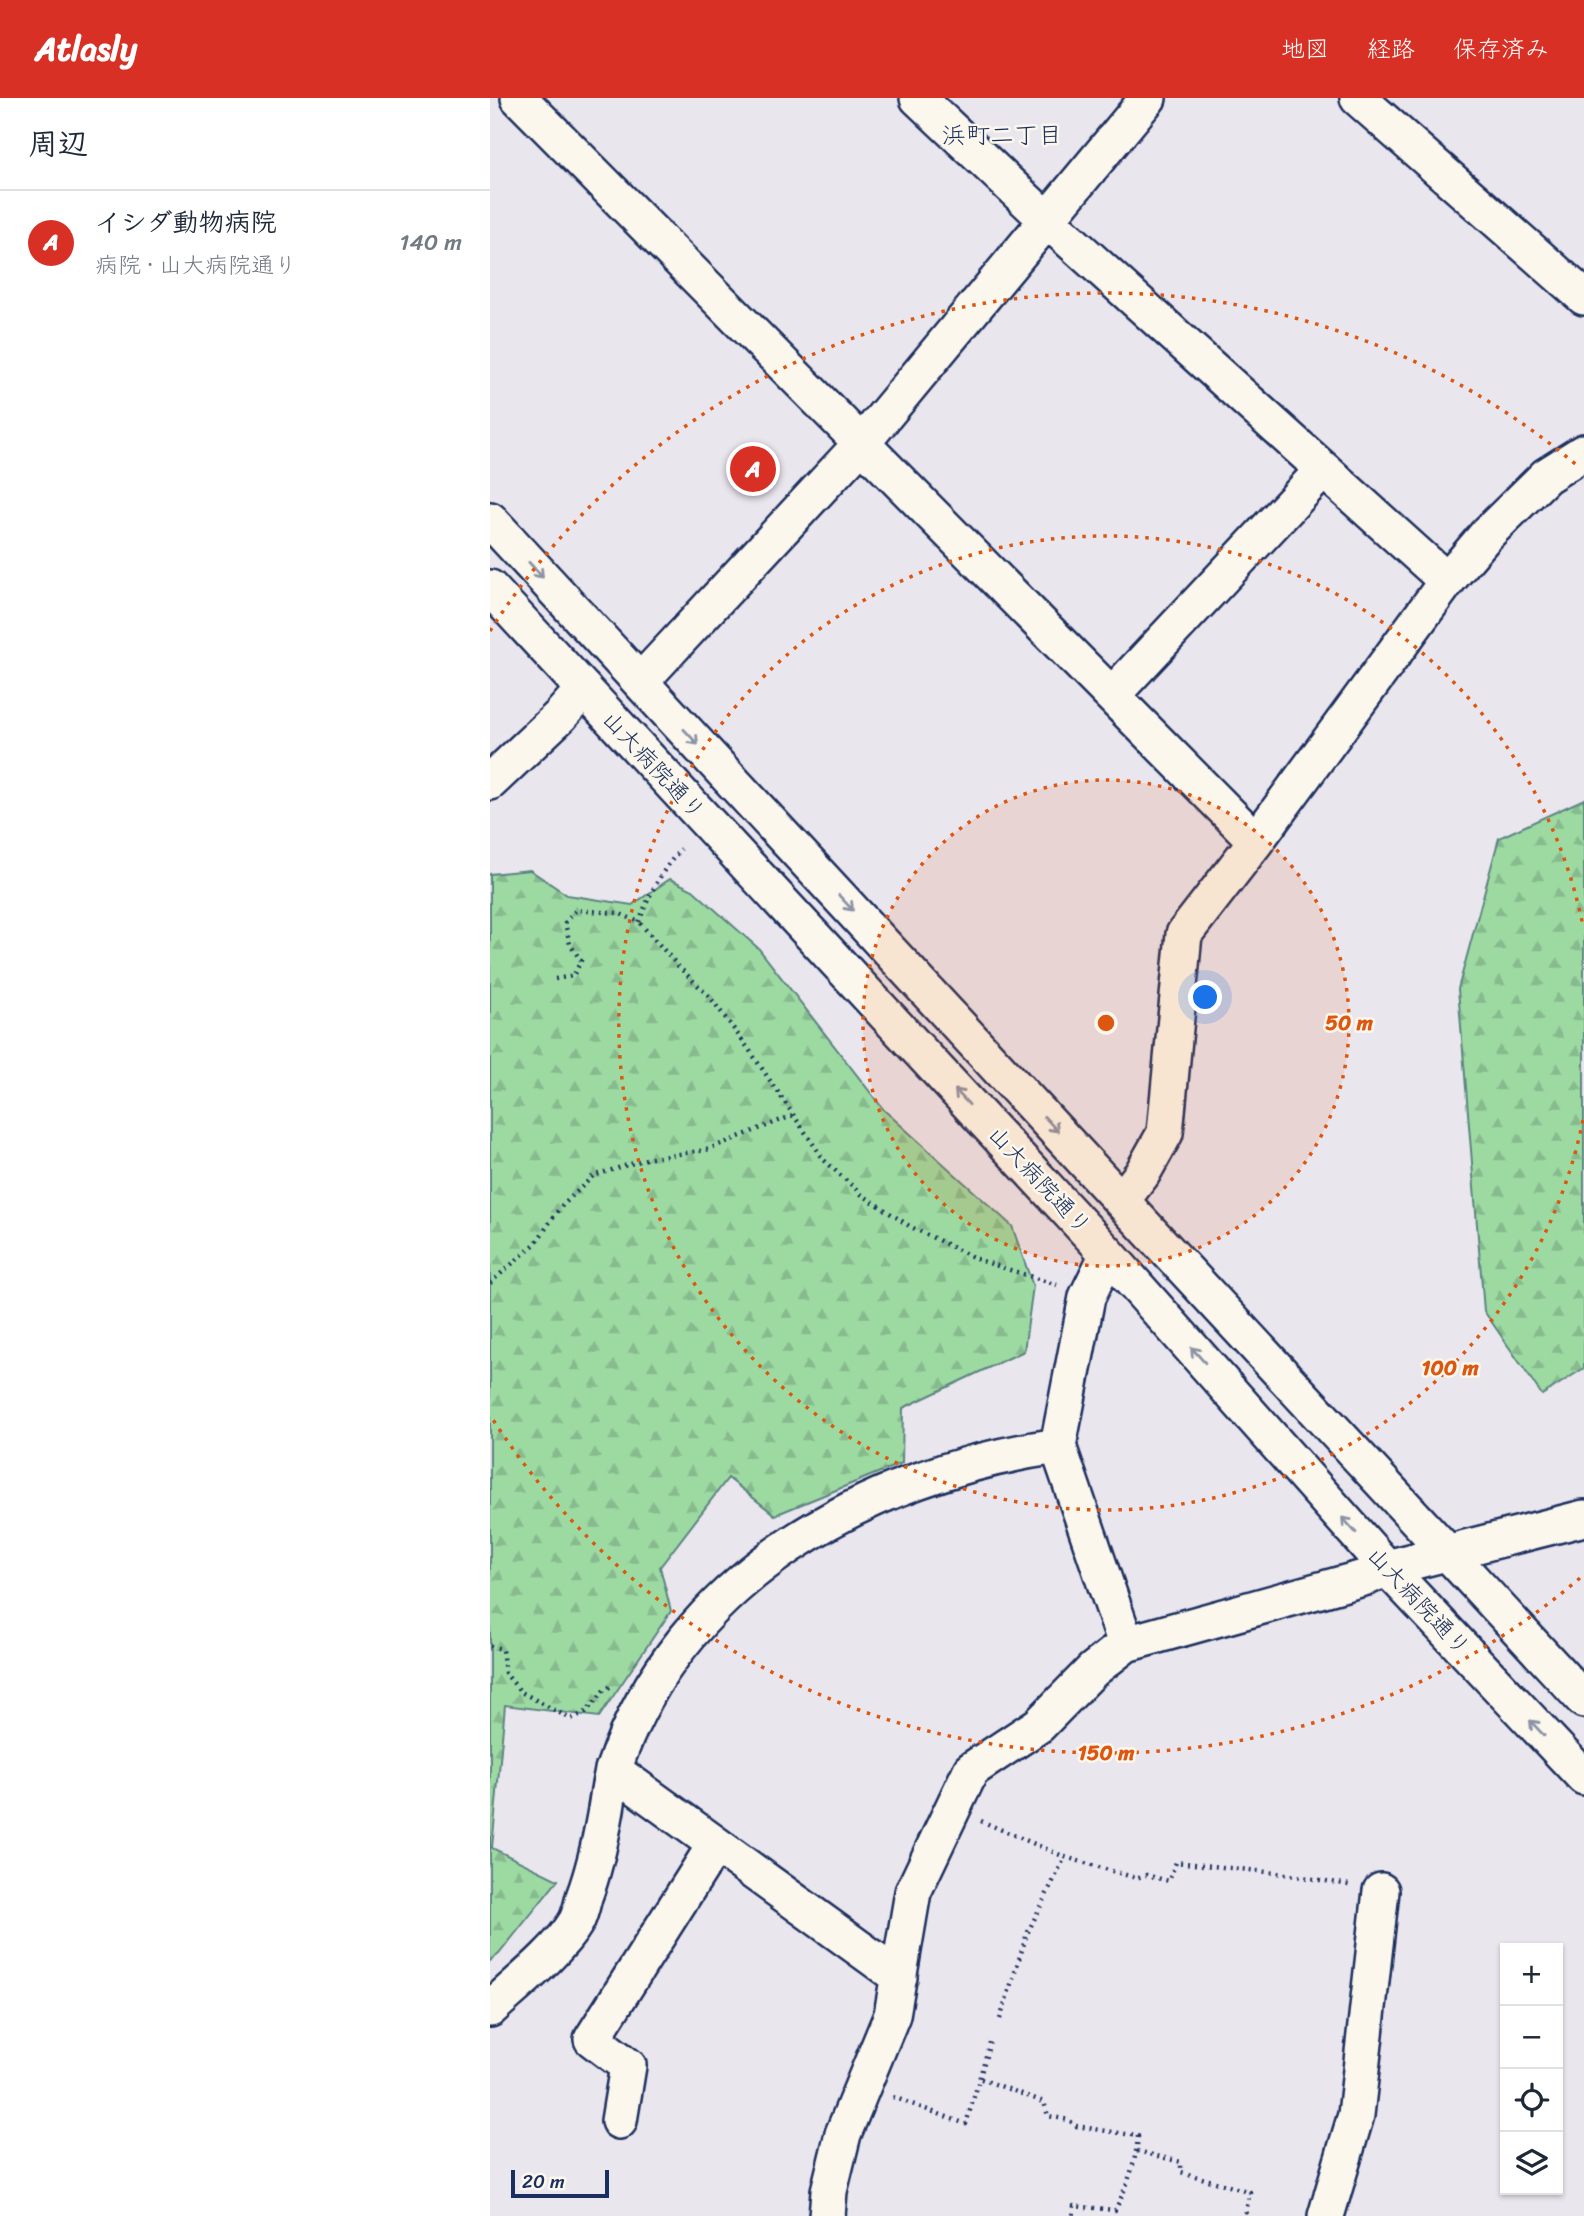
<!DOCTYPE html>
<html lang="ja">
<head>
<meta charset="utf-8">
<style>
  body { margin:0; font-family:Sriracha,"Klee One",sans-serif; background:#f2f2f3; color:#1f2937 }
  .controls { position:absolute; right:21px; bottom:21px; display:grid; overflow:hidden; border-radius:0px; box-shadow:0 2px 5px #0004 }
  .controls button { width:63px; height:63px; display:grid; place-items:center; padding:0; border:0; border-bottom:2px solid #e0e1e3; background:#fff; color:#1f2937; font:35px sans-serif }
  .scale { position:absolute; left:21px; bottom:18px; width:98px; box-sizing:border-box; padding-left:7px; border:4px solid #1b2f5e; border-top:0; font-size:19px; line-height:24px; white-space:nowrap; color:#1b2f5e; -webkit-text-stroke:5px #fbf7ec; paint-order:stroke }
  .you { position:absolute; left:716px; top:900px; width:24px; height:24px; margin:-18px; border:5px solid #fff; border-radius:50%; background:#1a73e8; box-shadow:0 0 0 10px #1a73e833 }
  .badge { display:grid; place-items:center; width:46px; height:46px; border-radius:50%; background:#d93025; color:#fff; font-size:23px; font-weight:700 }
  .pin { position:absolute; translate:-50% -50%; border:4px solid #fff; box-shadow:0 2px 7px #0006 }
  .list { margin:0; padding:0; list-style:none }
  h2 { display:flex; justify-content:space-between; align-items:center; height:91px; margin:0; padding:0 28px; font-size:30px }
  h2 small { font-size:23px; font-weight:400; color:#747a83 }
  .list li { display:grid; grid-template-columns:46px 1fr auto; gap:21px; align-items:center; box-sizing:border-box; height:105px; padding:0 28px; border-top:2px solid #e0e1e3 }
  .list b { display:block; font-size:26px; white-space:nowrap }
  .list p { margin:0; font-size:23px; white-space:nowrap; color:#747a83 }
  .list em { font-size:23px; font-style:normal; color:#747a83 }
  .icon { flex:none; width:38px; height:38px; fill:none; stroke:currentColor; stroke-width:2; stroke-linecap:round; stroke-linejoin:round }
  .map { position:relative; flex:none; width:1094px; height:2118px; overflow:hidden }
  header { display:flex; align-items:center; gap:42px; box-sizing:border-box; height:98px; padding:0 35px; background:#d93025; color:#fff }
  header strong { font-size:33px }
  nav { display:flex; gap:38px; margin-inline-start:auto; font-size:24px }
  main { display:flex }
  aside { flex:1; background:#fff }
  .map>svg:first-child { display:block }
  .forest { fill:url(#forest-firs); stroke:#5c8480; stroke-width:2 }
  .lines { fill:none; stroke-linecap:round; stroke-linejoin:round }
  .minor-casing { stroke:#1b2f5e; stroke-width:40 }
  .path { stroke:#1b2f5e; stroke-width:4.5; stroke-dasharray:2 5; stroke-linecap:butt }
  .minor { stroke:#fbf7ec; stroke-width:35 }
  .oneway { stroke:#8b93a5 }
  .ring { fill:none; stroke:#de5710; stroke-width:3.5; stroke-dasharray:3.5 7 }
  .labels { text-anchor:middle; stroke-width:5; stroke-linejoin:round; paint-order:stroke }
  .street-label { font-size:23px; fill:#1b2f5e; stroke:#fbf7ec }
  .neighbourhood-label { font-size:24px; fill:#1b2f5e; stroke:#fbf7ec }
  .centre { fill:#de5710; stroke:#fbf7ec; stroke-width:3.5 }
  .ring-label { font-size:21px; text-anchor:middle; font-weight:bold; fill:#de5710; stroke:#fbf7ec; stroke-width:5; stroke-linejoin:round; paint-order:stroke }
</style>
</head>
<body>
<header>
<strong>Atlasly</strong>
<nav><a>地図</a><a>経路</a><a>保存済み</a></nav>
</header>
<main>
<aside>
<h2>周辺<small></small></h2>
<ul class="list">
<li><span class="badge">A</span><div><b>イシダ動物病院</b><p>病院 · 山大病院通り</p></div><em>140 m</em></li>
</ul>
</aside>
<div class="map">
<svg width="1094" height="2118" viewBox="0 0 1094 2118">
  <defs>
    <pattern id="forest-firs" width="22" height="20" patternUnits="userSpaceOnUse" patternTransform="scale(1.75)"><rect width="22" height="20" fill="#9ddaa2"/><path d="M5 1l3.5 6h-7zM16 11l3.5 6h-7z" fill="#87bb8e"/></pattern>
  </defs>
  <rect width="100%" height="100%" fill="#eae6ee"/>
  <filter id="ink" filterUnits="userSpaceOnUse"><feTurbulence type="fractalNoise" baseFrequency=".0143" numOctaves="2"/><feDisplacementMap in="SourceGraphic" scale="14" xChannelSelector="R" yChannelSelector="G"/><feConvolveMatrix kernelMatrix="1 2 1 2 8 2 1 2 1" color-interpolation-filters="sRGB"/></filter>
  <g filter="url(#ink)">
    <path class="forest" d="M1094 701V1270L1052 1297 994 1213 968 891 1009 740Z
      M40 772 77 797 142 807 180 781 203 792 269 851 394 1012 522 1128 543 1188 534 1253 413 1310 412 1365 285 1417 238 1380 170 1469 181 1513 109 1619 15 1607 2 1750 68 1782 9 1856 0 1863V776Z"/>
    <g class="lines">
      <g class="minor-casing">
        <path id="minor" d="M29 0 766 743
          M428 0 556 121 957 483
          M868 0 1094 199
          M0 422 1094 1602
          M0 490 618 1156 897 1470 1094 1679
          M150 584 372 345 658 0
          M622 597 833 372
          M0 684 70 618 94 591
          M632 1102 652 1076 675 1035 694 836 766 743 957 483 997 436 1056 378 1094 354
          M568 1348 597 1199 618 1156
          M123 1672 409 1879
          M0 1911C25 1888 69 1853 86 1824 90 1817 92 1807 94 1799 104 1772 110 1745 115 1717 118 1702 119 1685 124 1670 189 1479 378 1375 568 1348L636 1546
          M129 2023 138 1968 102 1941 225 1747
          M337 2118 339 2093 353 2036 402 1917 423 1794 481 1672 549 1627 603 1572 636 1546 877 1479 897 1470 1094 1420
          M836 2118 866 2017 891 1793"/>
      </g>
      <path class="path" d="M149 824C159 797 171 773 191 751
        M65 881 83 878 91 863 80 846 75 825 86 812 128 815 149 824 190 870 220 899 258 950 334 1062 371 1096 421 1129 489 1162 567 1187
        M0 1185 45 1146 69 1111 103 1078 156 1061 216 1052 304 1017
        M0 1548 12 1551 15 1575 31 1594 81 1621 96 1614 114 1592 123 1587
        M491 1723 575 1759 646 1780 656 1777 679 1783 686 1764 795 1776 859 1787
        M510 1921 537 1836 575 1759
        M491 1981 554 2004 558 2018 579 2022 586 2028 648 2038C646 2064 637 2089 625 2112L584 2108 583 2118
        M403 1999 476 2026 501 1941
        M647 2053 691 2064V2074L760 2094 755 2118"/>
      <use href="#minor" class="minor"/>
    </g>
    <defs><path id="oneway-shaft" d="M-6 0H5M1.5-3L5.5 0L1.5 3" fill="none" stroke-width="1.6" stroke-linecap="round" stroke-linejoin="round" transform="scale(1.75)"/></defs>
    <g class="oneway">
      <use href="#oneway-shaft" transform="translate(46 472) rotate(47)"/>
      <use href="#oneway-shaft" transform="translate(201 639) rotate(47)"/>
      <use href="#oneway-shaft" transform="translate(356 805) rotate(47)"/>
      <use href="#oneway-shaft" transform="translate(472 999) rotate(-133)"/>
      <use href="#oneway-shaft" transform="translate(561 1026) rotate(47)"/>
      <use href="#oneway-shaft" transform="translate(708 1257) rotate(-132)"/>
      <use href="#oneway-shaft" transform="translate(859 1427) rotate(-132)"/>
      <use href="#oneway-shaft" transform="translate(1047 1630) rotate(-133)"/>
    </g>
  </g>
  <circle cx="616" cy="925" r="243" fill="#de5710" fill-opacity=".12"/>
  <g class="ring">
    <circle cx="616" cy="925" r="243"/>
    <path d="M1093 1022A487 487 0 1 1 1093 828"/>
    <path d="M1090 1480A730 730 0 0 1 0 1317M0 533A730 730 0 0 1 1090 370"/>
  </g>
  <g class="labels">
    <g class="street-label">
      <text transform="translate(164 667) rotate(47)" y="8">山大病院通り</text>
      <text transform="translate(550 1082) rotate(47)" y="8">山大病院通り</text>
      <text transform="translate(929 1503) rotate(47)" y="8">山大病院通り</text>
    </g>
    <g class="neighbourhood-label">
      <text x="512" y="45">浜町二丁目</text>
    </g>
  </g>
  <circle cx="616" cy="925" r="10" class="centre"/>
  <g class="ring-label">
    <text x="859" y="932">50 m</text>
    <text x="960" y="1277">100 m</text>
    <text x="616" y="1662">150 m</text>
  </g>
</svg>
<div class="controls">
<button>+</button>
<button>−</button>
<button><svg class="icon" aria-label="locate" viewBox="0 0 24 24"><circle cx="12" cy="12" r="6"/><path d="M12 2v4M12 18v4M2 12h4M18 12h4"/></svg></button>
<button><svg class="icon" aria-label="layers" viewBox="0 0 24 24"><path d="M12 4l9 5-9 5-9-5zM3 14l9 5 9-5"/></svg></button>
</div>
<div class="scale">20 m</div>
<div class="you"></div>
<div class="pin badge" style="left:263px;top:371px">A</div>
</div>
</main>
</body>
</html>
